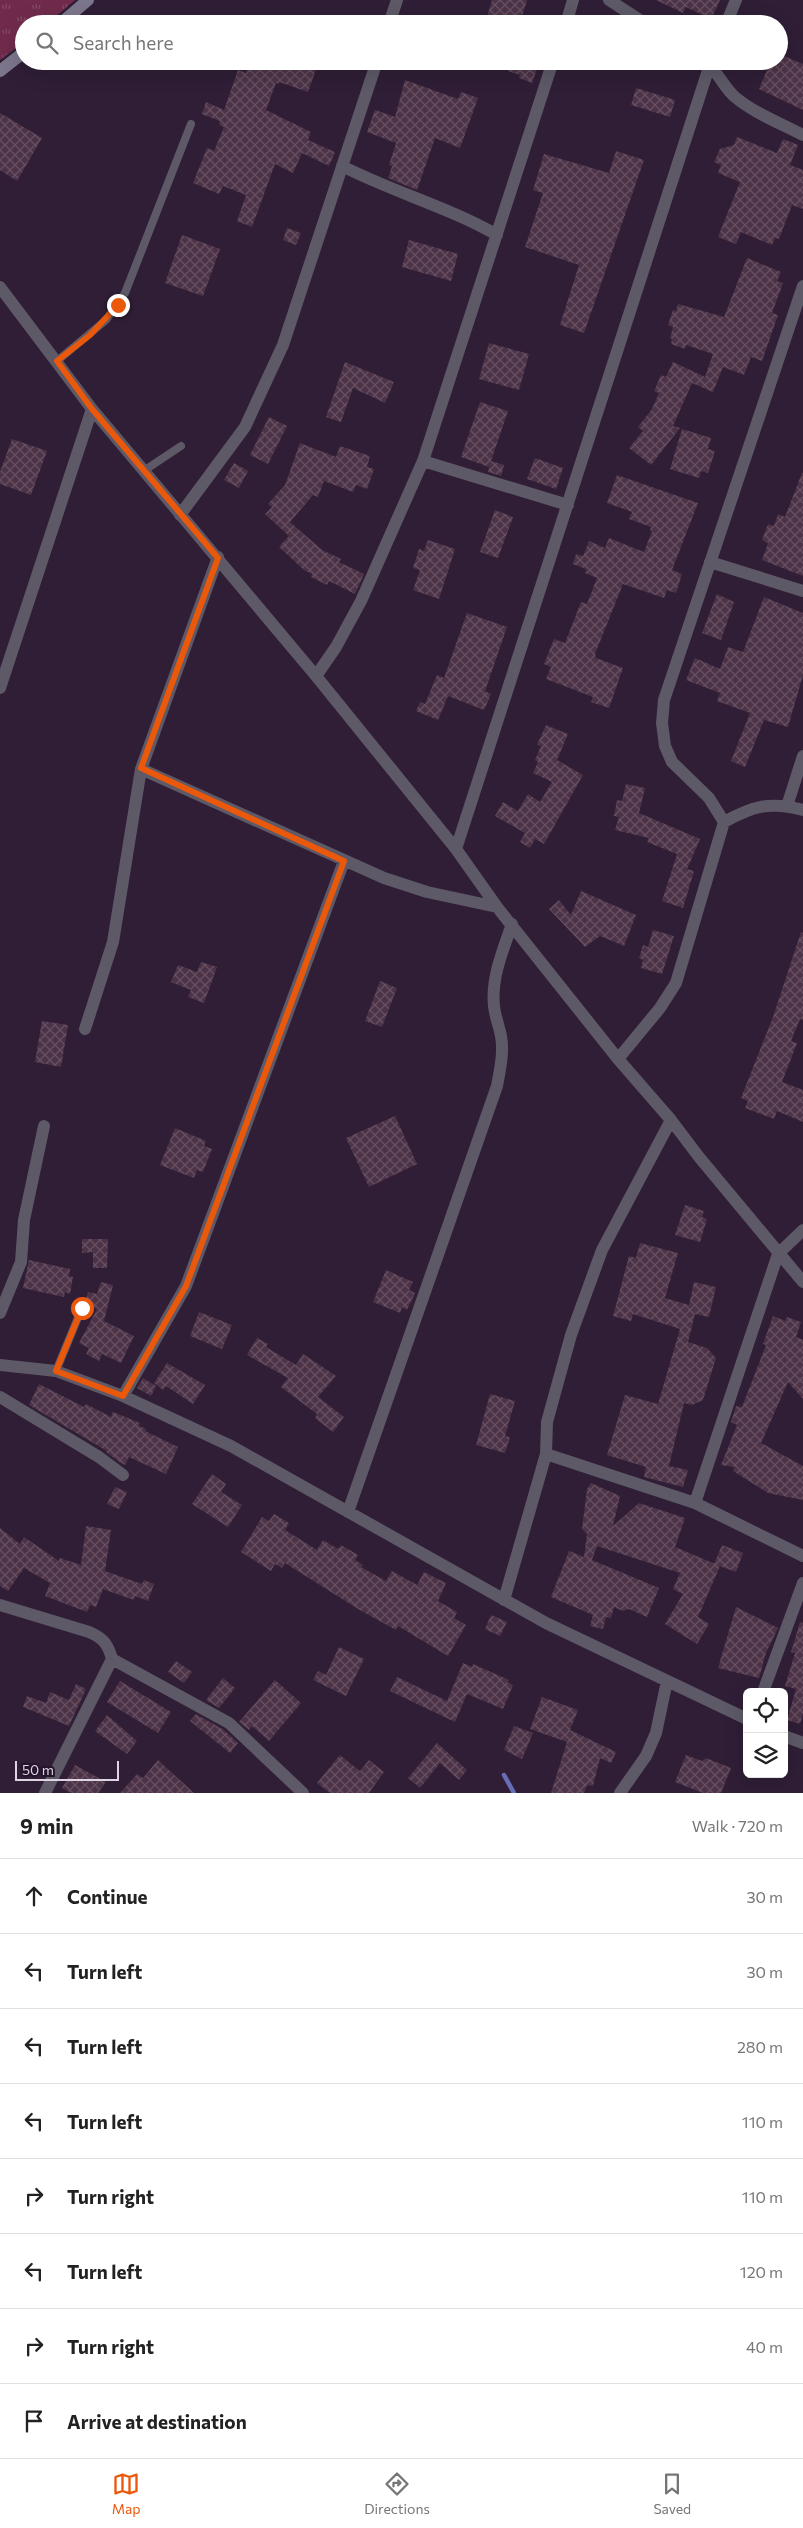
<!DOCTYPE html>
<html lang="en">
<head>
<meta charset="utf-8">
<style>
  body { margin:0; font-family:Commissioner,sans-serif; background:#f2f2f2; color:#222 }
  .controls { position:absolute; right:15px; bottom:15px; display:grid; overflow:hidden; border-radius:8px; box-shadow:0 5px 20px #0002 }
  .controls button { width:45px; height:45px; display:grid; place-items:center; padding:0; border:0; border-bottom:1px solid #e0e0e0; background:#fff; color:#222; font:25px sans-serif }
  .scale { position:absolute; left:15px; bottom:12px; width:104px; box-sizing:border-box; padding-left:5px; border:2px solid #dfd4e3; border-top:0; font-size:14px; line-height:18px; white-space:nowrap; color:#dfd4e3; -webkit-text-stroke:4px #25152c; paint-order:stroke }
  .stop { position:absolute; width:15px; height:15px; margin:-11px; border:4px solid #ea580c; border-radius:50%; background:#fff }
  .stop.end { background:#ea580c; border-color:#fff; box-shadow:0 1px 5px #0008 }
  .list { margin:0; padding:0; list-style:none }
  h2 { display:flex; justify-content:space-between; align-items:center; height:65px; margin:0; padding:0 20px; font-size:21px }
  h2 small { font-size:16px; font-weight:400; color:#767676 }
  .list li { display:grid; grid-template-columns:32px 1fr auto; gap:15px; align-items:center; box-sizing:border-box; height:75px; padding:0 20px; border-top:1px solid #e0e0e0 }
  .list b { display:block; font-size:19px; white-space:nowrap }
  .list em { font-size:16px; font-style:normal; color:#767676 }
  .icon { flex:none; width:28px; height:28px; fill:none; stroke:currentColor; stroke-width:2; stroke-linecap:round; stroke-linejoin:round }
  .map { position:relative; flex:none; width:803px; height:1793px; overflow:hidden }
  .search { position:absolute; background:#fff; box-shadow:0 5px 20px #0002; left:15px; right:15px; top:15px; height:55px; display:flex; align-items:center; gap:12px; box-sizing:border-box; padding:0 18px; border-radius:28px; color:#767676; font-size:19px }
  .sheet { height:665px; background:#fff }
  nav { display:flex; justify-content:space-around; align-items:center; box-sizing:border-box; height:70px; border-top:1px solid #e0e0e0; background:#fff; font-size:14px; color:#767676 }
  nav a { display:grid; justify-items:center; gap:2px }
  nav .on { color:#ea580c }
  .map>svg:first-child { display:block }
  .grass { fill:url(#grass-tufts) }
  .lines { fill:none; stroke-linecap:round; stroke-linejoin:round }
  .stream { stroke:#676db7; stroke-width:4.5 }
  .building { fill:url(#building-cross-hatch) }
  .lane { stroke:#5d5967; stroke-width:8 }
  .street { stroke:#5d5967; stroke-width:12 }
  .secondary { stroke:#7b768b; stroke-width:12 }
  .route { stroke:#ea580c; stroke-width:6 }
</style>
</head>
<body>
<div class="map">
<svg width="803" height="1793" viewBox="0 0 803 1793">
  <defs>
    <pattern id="grass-tufts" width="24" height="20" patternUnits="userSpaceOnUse" patternTransform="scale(1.25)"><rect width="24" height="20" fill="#702b4c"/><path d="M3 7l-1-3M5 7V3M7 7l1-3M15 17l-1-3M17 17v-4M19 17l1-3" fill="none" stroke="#844966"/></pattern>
    <pattern id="building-cross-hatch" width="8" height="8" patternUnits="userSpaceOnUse" patternTransform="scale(1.25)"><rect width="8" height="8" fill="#4d3347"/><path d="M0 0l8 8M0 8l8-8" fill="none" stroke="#665061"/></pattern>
  </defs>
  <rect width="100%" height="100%" fill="#2f1e36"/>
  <path class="grass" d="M0 0H75L47 24H24V42L0 60Z"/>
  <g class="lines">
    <path class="stream" d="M504 1775 514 1793"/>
  </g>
  <path class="building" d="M492 0H527L520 24 500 19 498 24H485Z
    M656 0H720L711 19 686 7 683 13Z
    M779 54 803 64V110L759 89 767 70 747 61H779Z
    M250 61H319L308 92 279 82V84L276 83 266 110 311 132 308 140 335 152 329 166 302 153 293 173 275 164 252 227 237 221 246 195 223 186 219 194 193 183 207 148 214 151 224 127 219 125 220 121 202 114 206 102 224 110 238 70 246 73Z
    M511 61H524L538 66 532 83 519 78 520 75 508 71Z
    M405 80 458 99 461 92 478 98 460 148 435 138 417 190 388 178 392 166 389 165 396 143 367 132 375 110 395 117Z
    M636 88 675 100 670 117 631 105Z
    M0 113 42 138 17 181 0 170Z
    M737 137 777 153 783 139 798 145 790 165 803 170V209L792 205 779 239 775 238 772 245 741 232 736 244 718 237 740 182 718 173 721 165 714 162 720 149 734 145Z
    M616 151 644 160 584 333 560 325 579 265 525 247 543 193 533 190 544 154 609 173Z
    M287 228 301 233 296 245 283 240Z
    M182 235 220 249 203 296 165 283Z
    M409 240 458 254 451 281 402 267Z
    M747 258 781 272 777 281 783 283 772 313 778 315 762 361 751 357 744 375 723 367 713 392 692 383 673 426 680 428 651 465 629 448 643 431 638 427 652 409 659 393 654 391 661 375 666 377 673 362 705 377 713 354 686 345 685 349 671 344 672 339 670 338 673 327 668 325 673 310 676 311 678 304 724 317Z
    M489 343 529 354 519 390 479 379Z
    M345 362 394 382 385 403 353 388 341 422 326 417Z
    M480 402 508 411 489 467 461 457Z
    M269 417 287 426 268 464 250 455Z
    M682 429 711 438 708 449 715 451 708 473 701 471 699 478 670 469Z
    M12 439 47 451 31 495 0 484V472Z
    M300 443 336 457 340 446 370 456 367 467 374 469 367 489 356 485 353 492 324 481 318 497 313 495 290 522 322 550 341 559 339 562 364 574 355 594 329 581 327 585 311 577 312 574 304 570 279 547 289 536 265 514 272 507 268 504 285 485Z
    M535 458 563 468 556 489 527 479Z
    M491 461 504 465 501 476 488 472Z
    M234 463 248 471 239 488 224 480Z
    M802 473H803V576L762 560 768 543 762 540 768 524 774 526 778 514 785 517Z
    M617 475 698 503 672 570 682 574 676 593 667 590 664 598 623 584 595 654 596 658 623 668 609 708 591 702 593 697 546 679 551 667 544 664 554 639 565 643 581 602 587 604 597 578 585 573 586 569 573 564 576 554 583 556 589 541 605 548 609 538 644 552 652 531 650 530 651 527 629 519 632 512 607 503Z
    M495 510 513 517 498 558 480 552Z
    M428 540 455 549 439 599 413 590 420 570 413 568 419 549 424 551Z
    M717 594 734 602 721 640 702 633Z
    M764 597 803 613V675L788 727 764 720 745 767 731 761 750 713 717 701 720 693 686 680 695 658 720 669 728 647 743 652Z
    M467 613 507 627 485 691 491 694 484 710 448 696 438 720 416 711 420 702 425 704 437 675 444 678Z
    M546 725 568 734 557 760 583 775 544 844 535 839 530 848 520 842 525 833 495 816 503 802 518 811 528 794 540 802 552 782 533 773 538 762 535 760 541 746 537 745Z
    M626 784 645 788 639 813 700 839 687 869 694 871 683 908 662 901 677 854 647 842 649 838 615 830 619 817 614 816 617 800 622 801Z
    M581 891 636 915 624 946 600 936 585 947 549 909 559 900 571 915Z
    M653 930 674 936 662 974 641 968 643 960 639 958 643 945 648 947Z
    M801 932 803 933V1020L800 1019 791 1041 797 1043 782 1082 803 1090V1122L777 1111 774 1119 745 1108 748 1101 741 1098 773 1017Z
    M201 962 217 967 204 1003 188 997 191 990 171 982 178 965 197 972Z
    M380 981 397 988 382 1027 365 1021Z
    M42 1021 68 1025 61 1067 35 1062Z
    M395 1116 417 1164 369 1187 346 1138Z
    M175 1128 206 1141 204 1146 212 1149 203 1172 197 1170 194 1178 160 1165Z
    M685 1205 704 1211 702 1217 707 1219 700 1242 675 1235Z
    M82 1239H108L107 1268H93V1252L82 1253Z
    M640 1243 678 1253 665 1298 689 1305 694 1282 716 1287 709 1317 695 1314 688 1342 707 1348 716 1358 703 1400 692 1405 684 1403 669 1466 688 1470 683 1487 644 1477 646 1467 607 1455 625 1395 658 1404 680 1329 633 1314 631 1321 613 1316 629 1256 636 1258Z
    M29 1260 70 1269 69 1276 73 1277 70 1294 65 1292 64 1297 23 1288Z
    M386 1270 413 1282 409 1290 415 1293 407 1310 402 1307 400 1313 373 1302Z
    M101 1282 113 1285 104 1321 134 1336 121 1363 102 1354 99 1361 86 1354 89 1348 79 1343 97 1309 87 1306 85 1303 88 1292 97 1294Z
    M199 1312 232 1325 222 1349 190 1336Z
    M773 1316 785 1321 787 1317 801 1322 796 1337 803 1340V1399L788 1382 761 1443 803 1466V1500L768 1493 733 1471 735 1467 721 1465 737 1425 731 1422 736 1406 742 1407 766 1345 763 1344Z
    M257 1338 268 1344 266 1347 296 1365 303 1354 336 1376 318 1397 344 1417 333 1432 315 1418 317 1414 281 1387 288 1378 247 1355Z
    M167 1363 205 1385 193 1404 166 1386 163 1390 154 1383Z
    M143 1378 156 1386 151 1396 137 1388Z
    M39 1384 84 1407 86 1404 111 1417 113 1412 140 1423 139 1426 146 1429 145 1431 178 1447 166 1474 129 1457 125 1465 121 1463 106 1452 107 1451 29 1405Z
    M490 1394 515 1401 505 1436 510 1437 505 1453 476 1445Z
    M212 1474 226 1484 221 1492 242 1505 228 1527 192 1504Z
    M591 1483 620 1496 613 1526 639 1503 685 1518 675 1547 720 1566 698 1617 709 1624 697 1644 665 1624 683 1594 673 1589 680 1573 597 1546 592 1560 659 1588 647 1617 629 1609 623 1611 614 1607 611 1618 606 1617 603 1629 590 1626 593 1615 551 1597 569 1551 584 1557 587 1534 582 1529 587 1489Z
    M115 1487 127 1492 119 1509 107 1504Z
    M274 1514 289 1523 285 1530 317 1550 323 1540 338 1549 341 1545 358 1555 355 1560 363 1565 361 1567 386 1581 392 1571 417 1585 424 1572 446 1583 438 1601 457 1612 454 1618 466 1625 448 1656 398 1626 396 1630 358 1609 285 1563 282 1568 275 1564 271 1571 241 1552 262 1517 269 1521Z
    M86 1526 111 1530 105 1571 142 1584 144 1580 154 1584 148 1601 135 1596 134 1600 103 1589 96 1607 90 1605 87 1612 45 1596 50 1583 24 1568 8 1591 0 1586V1528L20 1544 24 1537 59 1561 60 1558 81 1565Z
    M722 1545 743 1553 736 1572 714 1564Z
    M736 1607 778 1628 766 1653 759 1678 718 1668Z
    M491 1615 507 1622 500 1636 485 1629Z
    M800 1622 803 1623V1713L800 1724 787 1720 796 1689 785 1686 795 1653 791 1652Z
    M339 1647 364 1659 346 1696 313 1680 318 1671 326 1675Z
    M176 1661 192 1672 184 1683 168 1672Z
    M463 1663 472 1667 473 1664 509 1680 507 1682 513 1685 503 1709 467 1694 455 1722 390 1691 397 1677 447 1701Z
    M223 1678 235 1688 219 1708 206 1700Z
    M275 1680 301 1703 269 1741 252 1726 249 1730 239 1722Z
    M120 1681 171 1712 158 1733 107 1702Z
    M76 1684 86 1689 69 1726 23 1707 27 1696 46 1703 50 1692 69 1700Z
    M542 1697 578 1710 570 1730 616 1752 611 1763 600 1758 593 1786 587 1785 584 1793H551L567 1742 530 1729Z
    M196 1714 224 1730 238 1743 230 1753 190 1721Z
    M107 1715 137 1741 127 1754 95 1731Z
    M514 1726 533 1733 522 1759 504 1750Z
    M437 1743 467 1770 459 1780 440 1763 420 1788 408 1778Z
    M340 1755 360 1771 369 1760 384 1772 369 1793H330L317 1783Z
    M686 1755 702 1761 706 1758 731 1768 721 1793H703L675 1782Z
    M158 1760 194 1793H120L137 1774 143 1778Z
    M75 1765 106 1782 98 1793H71L62 1788Z"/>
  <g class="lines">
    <path class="lane" d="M57 361 106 320 125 293 191 124
      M145 470 181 446
      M56 1371 82 1308"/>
    <path class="street" d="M609 0 646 24
      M389 24 397 0
      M566 24 573 0
      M726 24 736 0
      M704 61C717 69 723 87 735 97 754 113 780 123 803 135
      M342 166C393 192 448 207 497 235
      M0 287 92 409 316 676 456 849 497 907 618 1059 671 1120 699 1157 803 1282
      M423 461 568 505
      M180 515 245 427 283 345 377 61
      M710 562 803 591
      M316 676 336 647 361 601 423 461 553 61
      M0 688 92 409
      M141 769 384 878 427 892 497 907
      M787 806 803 756
      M724 822 709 798 672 762 665 746 662 723 664 700 803 286
      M456 849 711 61
      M85 1029 113 942 141 769 218 557
      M618 1059 660 1008 676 983 724 822C753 806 770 801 803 810
      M0 1313 21 1262 24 1220 44 1126
      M0 1365 56 1371 123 1396 231 1446 546 1623 747 1719
      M123 1396 186 1286 344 861
      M0 1397 99 1457 123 1475
      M546 1454 695 1503 803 1556
      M695 1503 778 1254 803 1230
      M348 1512 497 1086C500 1069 504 1053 501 1036 499 1026 495 1016 494 1006 491 978 503 950 512 924
      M504 1600 546 1454 547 1422 571 1335 602 1250 671 1120
      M0 1605 89 1632C103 1638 108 1644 112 1659L45 1793
      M112 1659 229 1723 303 1793
      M763 1692 803 1583
      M784 1736 803 1743
      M620 1793 646 1756 656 1733 667 1681"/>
    <path class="secondary" d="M60 24 88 0
      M0 71 24 52"/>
  </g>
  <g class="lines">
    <path class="route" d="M82 1308 56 1371 123 1396 186 1286 344 861 141 768 218 558 92 409 57 361 90 335 118 305"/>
  </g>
</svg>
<div class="controls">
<button><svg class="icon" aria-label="locate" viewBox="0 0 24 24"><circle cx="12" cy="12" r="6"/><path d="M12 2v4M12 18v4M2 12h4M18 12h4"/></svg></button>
<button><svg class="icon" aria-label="layers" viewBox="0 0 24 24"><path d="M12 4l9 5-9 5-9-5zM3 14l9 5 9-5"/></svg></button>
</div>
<div class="scale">50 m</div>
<div class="stop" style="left:82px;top:1308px"></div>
<div class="stop end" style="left:118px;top:305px"></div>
<div class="search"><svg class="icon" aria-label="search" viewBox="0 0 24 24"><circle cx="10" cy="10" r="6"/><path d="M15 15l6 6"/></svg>Search here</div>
</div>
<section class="sheet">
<h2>9 min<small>Walk · 720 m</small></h2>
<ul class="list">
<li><svg class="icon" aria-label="ahead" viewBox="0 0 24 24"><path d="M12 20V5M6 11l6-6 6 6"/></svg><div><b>Continue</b></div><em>30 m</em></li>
<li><svg class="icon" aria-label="left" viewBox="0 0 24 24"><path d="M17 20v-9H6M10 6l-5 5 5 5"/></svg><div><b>Turn left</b></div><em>30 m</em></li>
<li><svg class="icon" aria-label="left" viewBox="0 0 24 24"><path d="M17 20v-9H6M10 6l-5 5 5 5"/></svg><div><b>Turn left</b></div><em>280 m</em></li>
<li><svg class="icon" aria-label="left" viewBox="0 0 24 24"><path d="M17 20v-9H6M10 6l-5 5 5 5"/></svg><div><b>Turn left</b></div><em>110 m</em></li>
<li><svg class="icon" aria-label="right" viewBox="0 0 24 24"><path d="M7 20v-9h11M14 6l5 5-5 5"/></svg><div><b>Turn right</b></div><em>110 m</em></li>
<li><svg class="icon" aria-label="left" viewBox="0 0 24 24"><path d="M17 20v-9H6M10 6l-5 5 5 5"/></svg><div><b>Turn left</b></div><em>120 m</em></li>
<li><svg class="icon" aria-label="right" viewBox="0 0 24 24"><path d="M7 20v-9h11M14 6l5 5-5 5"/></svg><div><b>Turn right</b></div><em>40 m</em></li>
<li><svg class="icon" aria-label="arrive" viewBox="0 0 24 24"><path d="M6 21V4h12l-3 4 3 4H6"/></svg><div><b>Arrive at destination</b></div></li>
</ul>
</section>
<nav>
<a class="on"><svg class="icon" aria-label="map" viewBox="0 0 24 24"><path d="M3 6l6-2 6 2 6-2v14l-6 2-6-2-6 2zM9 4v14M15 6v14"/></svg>Map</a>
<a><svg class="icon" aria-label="directions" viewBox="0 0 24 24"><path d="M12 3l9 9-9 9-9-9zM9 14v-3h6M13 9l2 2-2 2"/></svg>Directions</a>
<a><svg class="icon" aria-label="saved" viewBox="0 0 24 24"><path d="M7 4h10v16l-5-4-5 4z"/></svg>Saved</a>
</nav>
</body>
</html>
